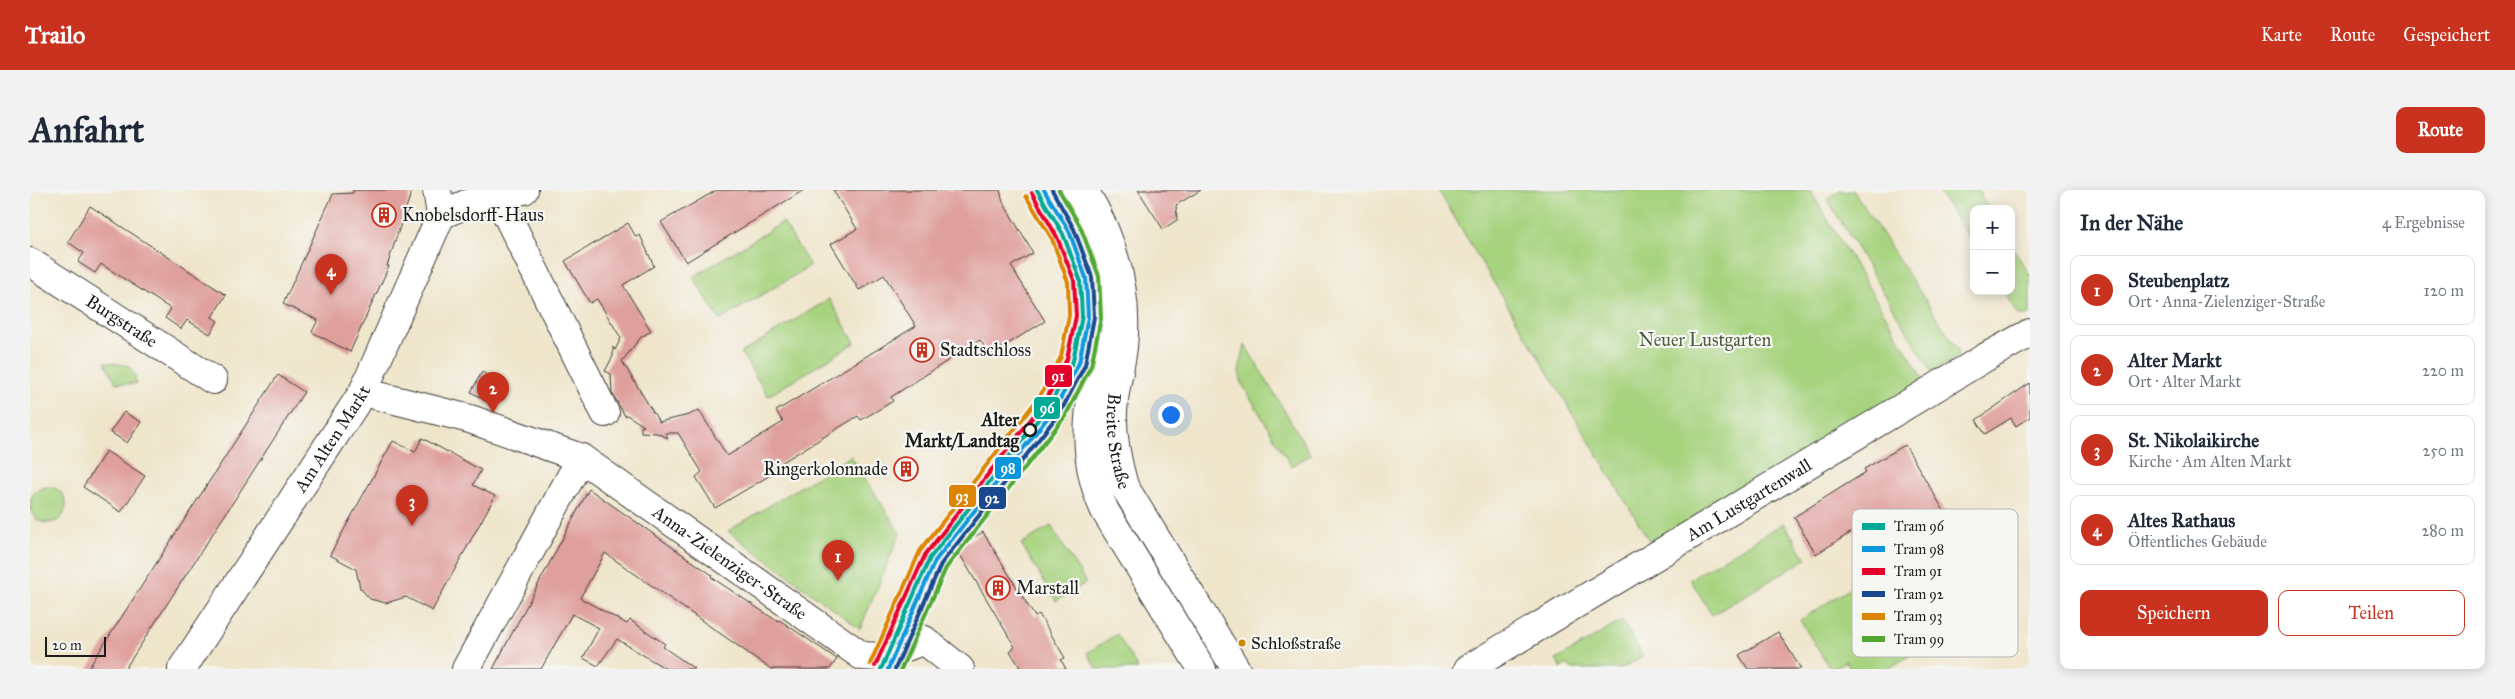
<!DOCTYPE html>
<html lang="de">
<head>
<meta charset="utf-8">
<style>
  body { margin:0; font-family:"IM FELL Great Primer",serif; background:#f2f2f3; color:#1f2937 }
  .controls { position:absolute; right:15px; top:15px; display:grid; overflow:hidden; border-radius:10px; box-shadow:0 2px 12px #0003 }
  .controls button { width:45px; height:45px; display:grid; place-items:center; padding:0; border:0; border-bottom:1px solid #e0e1e3; background:#fff; color:#1f2937; font:25px sans-serif }
  .scale { position:absolute; left:15px; bottom:12px; width:61px; box-sizing:border-box; padding-left:5px; border:2px solid #1c1c1c; border-top:0; font-size:14px; line-height:18px; white-space:nowrap; color:#1c1c1c; -webkit-text-stroke:4px #f6f6f2; paint-order:stroke }
  .you { position:absolute; left:1140px; top:224px; width:18px; height:18px; margin:-12px; border:4px solid #fff; border-radius:50%; background:#1a73e8; box-shadow:0 0 0 8px #1a73e833 }
  .badge { display:grid; place-items:center; width:32px; height:32px; border-radius:50%; background:#c8321e; color:#fff; font-size:16px; font-weight:700 }
  .pin { position:absolute; translate:-50% -41px; filter:drop-shadow(0 1px 2px #0008) }
  .pin::after { content:''; position:absolute; top:26px; width:18px; height:15px; background:inherit; clip-path:polygon(0 0,100% 0,50% 100%) }
  .list { margin:0; padding:0; list-style:none }
  h2 { display:flex; justify-content:space-between; align-items:center; height:65px; margin:0; padding:0 20px; font-size:21px }
  h2 small { font-size:16px; font-weight:400; color:#747a83 }
  .list li { display:grid; grid-template-columns:32px 1fr auto; gap:15px; align-items:center; box-sizing:border-box; height:70px; margin:0 10px 10px; padding:0 10px; border:1px solid #e0e1e3; border-radius:10px }
  .list b { display:block; font-size:19px; white-space:nowrap }
  .list p { margin:0; font-size:16px; white-space:nowrap; color:#747a83 }
  .list em { font-size:16px; font-style:normal; color:#747a83 }
  .actions { display:flex; gap:10px; padding:15px 20px }
  .actions a { flex:1; padding:11px 0; border:1px solid #c8321e; border-radius:10px; text-align:center; font-size:18px; color:#c8321e }
  .actions .main { background:#c8321e; color:#fff }
  .map { position:relative; flex:none; width:2000px; height:479px; overflow:hidden; border-radius:10px }
  header { display:flex; align-items:center; gap:30px; box-sizing:border-box; height:70px; padding:0 25px; background:#c8321e; color:#fff }
  header strong { font-size:24px }
  nav { display:flex; gap:28px; margin-inline-start:auto; font-size:18px }
  .intro { display:flex; align-items:center; justify-content:space-between; box-sizing:border-box; height:120px; padding:0 30px }
  h1 { margin:0; font-size:35px }
  .button { padding:12px 22px; border-radius:10px; background:#c8321e; color:#fff; font-size:18px; font-weight:700 }
  main { display:flex; gap:30px; padding:0 30px }
  aside { flex:1; background:#fff; border-radius:10px; box-shadow:0 2px 12px #0003 }
  .map>svg:first-child { display:block }
  .green { fill:#a7d37f; stroke:#62784e }
  .building { fill:#dfa09d }
  .lines { fill:none; stroke-linecap:round; stroke-linejoin:round }
  .minor-casing { stroke:#3c3a36; stroke-width:30 }
  .major-casing { stroke:#3c3a36; stroke-width:30 }
  .minor { stroke:#fff; stroke-width:28 }
  .major { stroke:#fff; stroke-width:28 }
  .tram-1-casing { stroke:#f6f6f2; stroke-width:8 }
  .tram-2-casing { stroke:#f6f6f2; stroke-width:8 }
  .tram-3-casing { stroke:#f6f6f2; stroke-width:8 }
  .tram-4-casing { stroke:#f6f6f2; stroke-width:8 }
  .tram-5-casing { stroke:#f6f6f2; stroke-width:8 }
  .tram-6-casing { stroke:#f6f6f2; stroke-width:8 }
  .tram-1 { stroke:#00a995; stroke-width:4 }
  .tram-2 { stroke:#0896dd; stroke-width:4 }
  .tram-3 { stroke:#e4002b; stroke-width:4 }
  .tram-4 { stroke:#19488e; stroke-width:4 }
  .tram-5 { stroke:#dc8504; stroke-width:4 }
  .tram-6 { stroke:#50a830; stroke-width:4 }
  .stop-dot { fill:#f6f6f2; stroke:#1c1c1c; stroke-width:2.5 }
  .bus-dot { fill:#cb8a06; stroke:#f6f6f2; stroke-width:2 }
  .labels { text-anchor:middle; stroke-width:4.5; stroke-linejoin:round; paint-order:stroke }
  .bus-label { font-size:17px; fill:#1c1c1c; stroke:#f6f6f2; text-anchor:start }
  .poi-label { font-size:18px; fill:#1c1c1c; stroke:#f6f6f2; text-anchor:start }
  .street-label { font-size:18px; fill:#1c1c1c; stroke:#f6f6f2 }
  .park-label { font-size:18px; fill:#4d5c3f; stroke:#f6f6f2 }
  .stop-label { font-size:18px; font-weight:bold; fill:#1c1c1c; stroke:#f6f6f2; text-anchor:end }
  .key { fill:#f6f6f2; stroke:#b5b5b2; stroke-width:1 }
  .key-label { font-size:14px; fill:#1c1c1c }
  .line-badge { stroke:#f6f6f2; stroke-width:2 }
  .badge-label { font-size:14px; text-anchor:middle; font-weight:bold; fill:#fff }
</style>
</head>
<body>
<header>
<strong>Trailo</strong>
<nav><a>Karte</a><a>Route</a><a>Gespeichert</a></nav>
</header>
<div class="intro"><h1>Anfahrt</h1><a class="button">Route</a></div>
<main>
<div class="map">
<svg width="2000" height="479" viewBox="0 0 2000 479">
  <rect width="100%" height="100%" fill="#f6f6f2"/>
  <filter id="ink" filterUnits="userSpaceOnUse"><feTurbulence type="fractalNoise" baseFrequency=".02" numOctaves="2"/><feDisplacementMap in="SourceGraphic" scale="10" xChannelSelector="R" yChannelSelector="G"/><feConvolveMatrix kernelMatrix="1 2 1 2 8 2 1 2 1" color-interpolation-filters="sRGB"/></filter>
  <filter id="wash" filterUnits="userSpaceOnUse"><feTurbulence type="fractalNoise" baseFrequency=".0096" numOctaves="4" result="noise"/><feDisplacementMap in="SourceGraphic" scale="20" xChannelSelector="R" yChannelSelector="G"/><feGaussianBlur stdDeviation="1.12" result="paint"/><feColorMatrix in="noise" values="0 0 0 0 0 0 0 0 0 0 0 0 0 0 0 0 0 1.4 0 .05"/><feComposite in="paint" operator="in"/></filter>
  <g filter="url(#wash)">
    <rect width="100%" height="100%" fill="#efe5cb"/>
    <path class="green" d="M1408 0H1780L1896 193 1623 357Z
      M1810 0H1823L1928 160 1927 167 1902 182 1797 9Z
      M1908 0H1948L1959 19H1944V56Z
      M753 32 780 76 690 130 663 87Z
      M1981 55 2000 85V125H1989L1973 101H1981Z
      M799 109 825 153 738 206 711 163Z
      M1215 155 1281 265 1261 276 1212 194 1209 181Z
      M75 172 99 176 105 185 106 194 86 193Z
      M821 266 870 343 830 439 698 341Z
      M0 315a18 18 0 1 1 36 0a18 18 0 1 1-36 0Z
      M1754 333 1776 369 1682 425 1660 389Z
      M1021 336 1056 393 1026 411 991 354Z
      M1843 384 1890 459 1858 479H1821L1816 471 1800 479 1770 430Z
      M1592 431 1613 466 1590 479H1542L1537 474 1531 478 1526 470Z
      M1087 444 1108 479H1067L1057 463Z"/>
    <g id="blocks">
      <path class="building" d="M323 0H382L357 76H359L320 162 282 142 288 130 253 114 303 4 323 3Z
        M687 0H774L656 72 631 32Z
        M803 0H970L973 12 1003 63 981 76 1015 131 960 165 950 150 861 207 863 211 831 230 828 226 746 276 749 280 685 318 666 287 672 282 648 243H635L638 248 627 243 611 242V237L614 236 597 225 595 226 582 203 581 184 575 181 583 166V157L585 160 591 148 567 109 560 113 535 71 598 33 606 47 610 45 624 76 593 95 621 141 611 147 592 171 629 232 659 225 669 220 697 266 753 232 746 221 886 136 854 85 829 100 801 54 827 39Z
        M1108 0H1171L1146 15 1147 30 1133 39Z
        M60 16 196 105 182 127 188 131 180 144 157 130 151 139 135 128 141 119 71 74 65 83 48 72 54 63 38 52Z
        M452 182 473 194 462 214 441 202Z
        M248 185 274 202 209 303 95 479H58Z
        M2000 193V227L1986 236 1981 228 1955 244 1946 230Z
        M94 222 111 232 97 253 80 242Z
        M392 248 451 280 443 295 465 306 402 421 376 407 356 413 340 409 330 398 326 379 300 365 363 251 385 262Z
        M1875 255 1976 426 1939 449 1889 366 1887 368 1858 320 1786 364 1764 327 1836 282 1834 279Z
        M76 261 115 286 91 322 53 297Z
        M559 299 682 385 681 387 744 429 751 431 807 469 800 479H741L575 363 550 408 597 434 600 430 635 454 633 457 665 479H636L587 449 568 476 553 468 569 438 542 424 511 479H463Z
        M953 342 1005 427 1009 424 1035 468 1031 470 1036 479H991L980 461 985 457 926 358Z
        M1748 442 1771 479H1718L1709 465Z"/>
    </g>
  </g>
  <g filter="url(#ink)">
    <use href="#blocks" fill-opacity="0" stroke="#3c3a36" stroke-width="1"/>
    <g class="lines">
      <g class="minor-casing">
        <g id="minor">
          <path d="M467 5 575 223"/>
          <path d="M411 25 436 14 494 0"/>
          <path id="s1" d="M0 72 183 190"/>
          <path id="s2" d="M333 202 440 229 551 268 832 466 851 467 894 450"/>
          <path d="M894 450 930 479"/>
          <path id="s3" d="M152 479 333 202 411 25 407 0"/>
          <path d="M436 479 551 268"/>
          <path id="s4" d="M1438 479 1956 167 2000 143"/>
        </g>
      </g>
      <g class="major-casing">
        <g id="major">
          <path d="M1030 0C1055 41 1072 75 1074 124 1075 150 1067 174 1063 199 1055 240 1057 283 1075 321L1172 479"/>
          <path id="s5" d="M1054 0C1083 48 1099 100 1093 157 1091 175 1086 192 1084 210 1080 239 1086 268 1094 296L1206 479"/>
        </g>
      </g>
      <use href="#minor" class="minor"/>
      <use href="#major" class="major"/>
      <g class="tram-1-casing">
        <path id="tram-1" d="M851 479 900 368 1021 213 1043 171 1052 126 1050 89 1033 44 1007 0"/>
      </g>
      <g class="tram-2-casing">
        <path id="tram-2" d="M858 479 905 371 1026 217 1049 173 1058 127 1056 88 1039 41 1014 0"/>
      </g>
      <g class="tram-3-casing">
        <path id="tram-3" d="M845 476 895 365 1016 210 1037 169 1046 126 1044 90 1027 47 1002 3"/>
      </g>
      <g class="tram-4-casing">
        <path id="tram-4" d="M865 479 911 374 1031 221 1055 175 1064 127 1062 87 1044 39 1022 0"/>
      </g>
      <g class="tram-5-casing">
        <path id="tram-5" d="M840 474 890 361 1010 206 1031 167 1039 125 1038 92 1022 49 996 6"/>
      </g>
      <g class="tram-6-casing">
        <path id="tram-6" d="M871 479 916 378 1036 225 1061 176 1071 128 1069 86 1050 36 1029 0"/>
      </g>
      <use href="#tram-1" class="tram-1"/>
      <use href="#tram-2" class="tram-2"/>
      <use href="#tram-3" class="tram-3"/>
      <use href="#tram-4" class="tram-4"/>
      <use href="#tram-5" class="tram-5"/>
      <use href="#tram-6" class="tram-6"/>
    </g>
  </g>
  <defs>
    <g id="building-ring" transform="scale(1.25)"><circle r="9.5" fill="#f6f6f2" stroke="#c8321e" stroke-width="1.5"/><path d="M-4-6H4V6H1V3H-1V6H-4ZM-2.5-4.3h1.7v1.8h-1.7ZM.8-4.3h1.7v1.8H.8ZM-2.5-1h1.7V.8h-1.7ZM.8-1h1.7V.8H.8Z" fill="#c8321e"/></g>
  </defs>
  <g fill-rule="evenodd">
    <use href="#building-ring" x="354" y="25"/>
    <use href="#building-ring" x="892" y="160"/>
    <use href="#building-ring" x="876" y="279"/>
    <use href="#building-ring" x="968" y="398"/>
  </g>
  <circle class="stop-dot" cx="1000" cy="240" r="6"/>
  <circle class="bus-dot" cx="1212" cy="453" r="4.5"/>
  <g class="labels">
    <g class="bus-label">
      <text x="1221" y="459">Schloßstraße</text>
    </g>
    <g class="poi-label">
      <text x="372" y="31">Knobelsdorff-Haus</text>
      <text x="910" y="166">Stadtschloss</text>
      <text x="858" y="285" text-anchor="end">Ringerkolonnade</text>
      <text x="986" y="404">Marstall</text>
    </g>
    <g class="street-label">
      <text dy="6" stroke="none"><textPath href="#s1" startOffset="109">Burgstraße</textPath></text>
      <text dy="6" stroke="none"><textPath href="#s3" startOffset="275">Am Alten Markt</textPath></text>
      <text dy="6" stroke="none"><textPath href="#s5" startOffset="260">Breite Straße</textPath></text>
      <text dy="6" stroke="none"><textPath href="#s4" startOffset="328">Am Lustgartenwall</textPath></text>
      <text dy="6" stroke="none"><textPath href="#s2" startOffset="410">Anna-Zielenziger-Straße</textPath></text>
    </g>
    <g class="park-label">
      <text x="1675" y="156">Neuer Lustgarten</text>
    </g>
    <g class="stop-label">
      <text x="989" y="236">Alter<tspan x="989" dy="21">Markt/Landtag</tspan></text>
    </g>
  </g>
  <rect x="1822" y="319" width="166" height="148" rx="8" class="key"/>
  <rect x="1832" y="333" width="23" height="7" fill="#00a995"/>
  <rect x="1832" y="356" width="23" height="6" fill="#0896dd"/>
  <rect x="1832" y="378" width="23" height="7" fill="#e4002b"/>
  <rect x="1832" y="401" width="23" height="6" fill="#19488e"/>
  <rect x="1832" y="423" width="23" height="7" fill="#dc8504"/>
  <rect x="1832" y="446" width="23" height="6" fill="#50a830"/>
  <g class="key-label">
    <text x="1864" y="341">Tram 96</text>
    <text x="1864" y="364">Tram 98</text>
    <text x="1864" y="386">Tram 91</text>
    <text x="1864" y="409">Tram 92</text>
    <text x="1864" y="431">Tram 93</text>
    <text x="1864" y="454">Tram 99</text>
  </g>
  <g class="line-badge">
    <rect x="1014" y="174" width="29" height="24" rx="5" fill="#e4002b"/>
    <rect x="1003" y="206" width="28" height="24" rx="5" fill="#00a995"/>
    <rect x="964" y="266" width="28" height="24" rx="5" fill="#0896dd"/>
    <rect x="918" y="294" width="29" height="24" rx="5" fill="#dc8504"/>
    <rect x="948" y="296" width="29" height="24" rx="5" fill="#19488e"/>
  </g>
  <g class="badge-label">
    <text x="1028" y="191">91</text>
    <text x="1017" y="223">96</text>
    <text x="978" y="283">98</text>
    <text x="932" y="311">93</text>
    <text x="962" y="313">92</text>
  </g>
</svg>
<div class="controls">
<button>+</button>
<button>−</button>
</div>
<div class="scale">20 m</div>
<div class="you"></div>
<div class="pin badge" style="left:808px;top:391px">1</div>
<div class="pin badge" style="left:463px;top:223px">2</div>
<div class="pin badge" style="left:382px;top:336px">3</div>
<div class="pin badge" style="left:301px;top:105px">4</div>
</div>
<aside>
<h2>In der Nähe<small>4 Ergebnisse</small></h2>
<ul class="list">
<li><span class="badge">1</span><div><b>Steubenplatz</b><p>Ort · Anna-Zielenziger-Straße</p></div><em>120 m</em></li>
<li><span class="badge">2</span><div><b>Alter Markt</b><p>Ort · Alter Markt</p></div><em>220 m</em></li>
<li><span class="badge">3</span><div><b>St. Nikolaikirche</b><p>Kirche · Am Alten Markt</p></div><em>250 m</em></li>
<li><span class="badge">4</span><div><b>Altes Rathaus</b><p>Öffentliches Gebäude</p></div><em>280 m</em></li>
</ul>
<div class="actions"><a class="main">Speichern</a><a>Teilen</a></div>
</aside>
</main>
</body>
</html>
